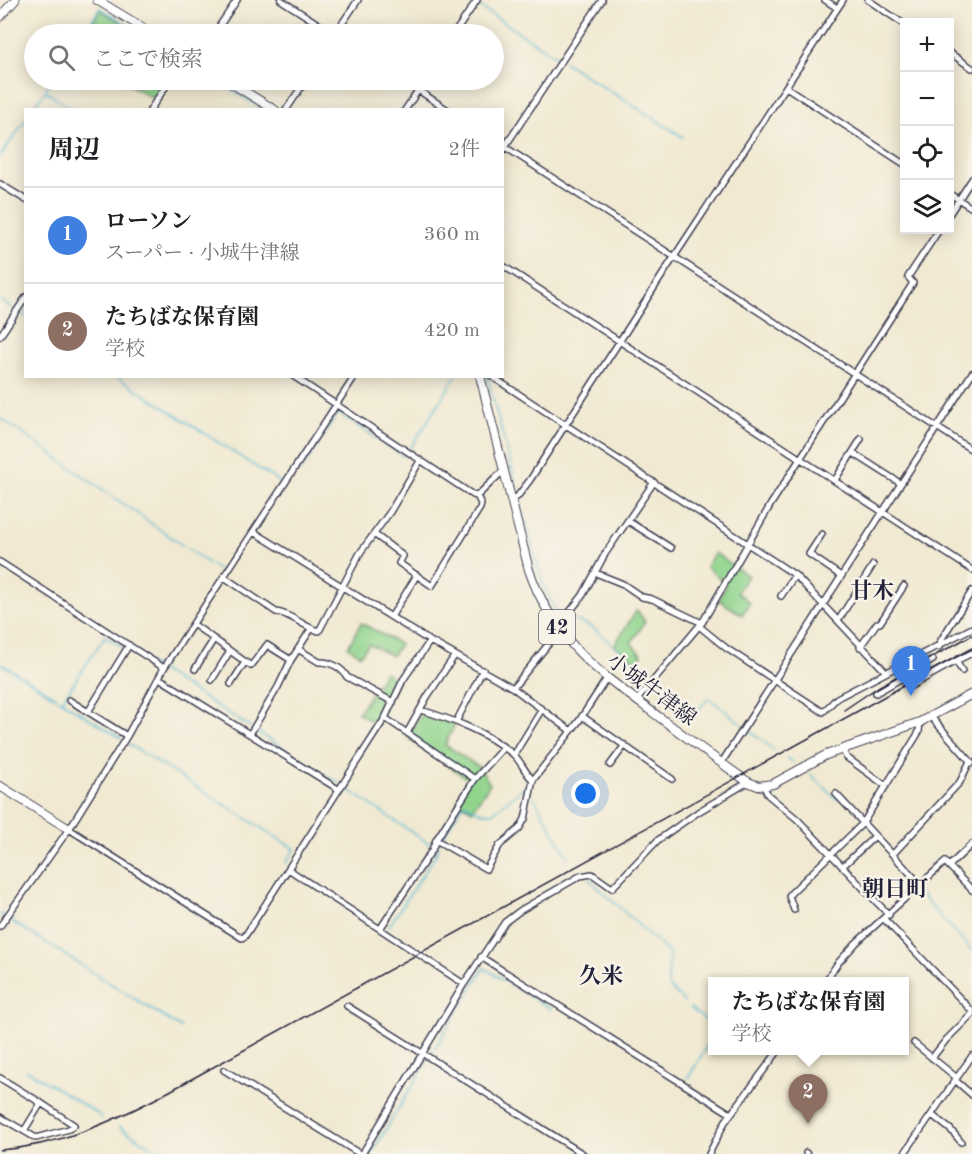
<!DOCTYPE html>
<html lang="ja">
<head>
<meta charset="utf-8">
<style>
  body { margin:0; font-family:"Old Standard TT","Noto Serif JP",serif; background:#f6f6f6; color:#202124 }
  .controls { position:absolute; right:18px; top:18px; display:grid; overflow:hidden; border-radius:0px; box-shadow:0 3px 15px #0003 }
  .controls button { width:54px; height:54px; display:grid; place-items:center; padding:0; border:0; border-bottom:2px solid #e0e0e0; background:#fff; color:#202124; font:30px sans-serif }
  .you { position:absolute; left:586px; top:794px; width:21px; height:21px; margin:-15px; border:4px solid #fff; border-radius:50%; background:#1a73e8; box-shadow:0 0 0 9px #1a73e833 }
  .badge { display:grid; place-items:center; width:39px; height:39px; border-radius:50%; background:#111827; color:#fff; font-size:20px; font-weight:700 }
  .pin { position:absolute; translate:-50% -50px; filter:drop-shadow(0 2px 3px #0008) }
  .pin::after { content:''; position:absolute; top:32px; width:21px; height:18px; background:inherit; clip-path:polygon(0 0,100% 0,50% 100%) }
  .popup { position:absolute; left:708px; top:977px; width:201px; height:78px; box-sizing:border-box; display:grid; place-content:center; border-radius:0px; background:#fff; filter:drop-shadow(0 2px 4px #0005); font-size:20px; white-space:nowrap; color:#757577 }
  .popup b { font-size:22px; color:#202124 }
  .popup::after { content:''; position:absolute; left:50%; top:100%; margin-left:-12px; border:12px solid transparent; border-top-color:#fff }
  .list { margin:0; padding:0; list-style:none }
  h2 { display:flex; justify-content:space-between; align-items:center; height:78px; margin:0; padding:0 24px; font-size:26px }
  h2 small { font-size:20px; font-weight:400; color:#757577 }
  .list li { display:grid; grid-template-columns:39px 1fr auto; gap:18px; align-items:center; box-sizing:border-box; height:96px; padding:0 24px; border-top:2px solid #e0e0e0 }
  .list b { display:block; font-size:22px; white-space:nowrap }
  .list p { margin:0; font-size:20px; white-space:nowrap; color:#757577 }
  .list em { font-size:20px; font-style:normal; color:#757577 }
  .icon { flex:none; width:33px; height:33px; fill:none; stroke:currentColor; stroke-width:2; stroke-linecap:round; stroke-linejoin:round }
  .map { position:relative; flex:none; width:972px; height:1154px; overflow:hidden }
  .search { position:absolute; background:#fff; box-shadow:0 3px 15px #0003; left:24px; top:24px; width:480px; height:66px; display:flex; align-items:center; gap:15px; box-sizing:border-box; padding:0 21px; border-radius:33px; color:#757577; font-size:22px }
  .panel { position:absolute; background:#fff; box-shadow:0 3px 15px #0003; left:24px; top:108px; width:480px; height:270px; border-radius:0px }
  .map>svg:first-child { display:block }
  .green { fill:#90d48c; stroke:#597b64; stroke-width:1.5 }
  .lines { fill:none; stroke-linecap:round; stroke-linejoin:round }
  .stream { stroke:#55b9d3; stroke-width:1.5 }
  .street-casing { stroke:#414052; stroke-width:8 }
  .secondary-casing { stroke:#414052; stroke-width:10 }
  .primary-casing { stroke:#414052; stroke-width:10 }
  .street { stroke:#fff; stroke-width:5 }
  .secondary { stroke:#fff; stroke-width:8 }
  .primary { stroke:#fff; stroke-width:8 }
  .rail { stroke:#22223b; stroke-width:1.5 }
  .labels { text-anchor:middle; stroke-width:5; stroke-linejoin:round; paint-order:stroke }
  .shield { fill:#f7f3e8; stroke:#62616f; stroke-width:1.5 }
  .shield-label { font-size:20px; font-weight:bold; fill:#22223b }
  .street-label { font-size:21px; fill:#22223b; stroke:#f7f3e8 }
  .neighbourhood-label { font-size:22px; font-weight:bold; fill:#22223b; stroke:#f7f3e8 }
</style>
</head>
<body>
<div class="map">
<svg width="972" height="1154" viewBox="0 0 972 1154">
  <rect width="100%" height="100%" fill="#f7f3e8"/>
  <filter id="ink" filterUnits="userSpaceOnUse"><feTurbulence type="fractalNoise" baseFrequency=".0167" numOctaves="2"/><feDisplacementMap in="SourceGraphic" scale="12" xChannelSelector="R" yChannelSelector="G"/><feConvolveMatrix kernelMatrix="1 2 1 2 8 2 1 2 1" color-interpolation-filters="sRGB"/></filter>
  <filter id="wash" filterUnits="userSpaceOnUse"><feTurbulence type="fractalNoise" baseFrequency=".008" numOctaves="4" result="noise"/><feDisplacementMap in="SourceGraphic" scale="24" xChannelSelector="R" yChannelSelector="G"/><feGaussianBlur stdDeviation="1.35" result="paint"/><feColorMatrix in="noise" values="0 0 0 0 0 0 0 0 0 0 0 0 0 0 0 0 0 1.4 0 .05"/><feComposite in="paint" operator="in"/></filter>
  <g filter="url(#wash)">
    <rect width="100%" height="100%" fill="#f1e9d2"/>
    <path class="green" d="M101 10 140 34H85Z
      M121 80H167L154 99Z
      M715 553 748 576 737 592 750 603 742 615 719 600 726 585 706 566Z
      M637 610 645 622 631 643 642 655 637 662 614 645Z
      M361 623 400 644 392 656 369 644 360 655 348 647Z
      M385 672 398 681 377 725 358 713Z
      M422 713 455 724 445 745 479 767 490 784 472 810 457 801 469 780 408 738Z"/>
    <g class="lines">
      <path class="stream" d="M477 5 558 58
        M83 34 100 8 143 34
        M564 62 683 137
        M52 80 45 91 74 110
        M216 80 264 110
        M32 110 45 91
        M0 157 26 119
        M0 300 15 310
        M19 313 26 317
        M22 314 26 309
        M116 376 281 483
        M487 376 518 493
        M0 418 221 572
        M410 449 456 376
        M301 471 338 413 404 456
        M519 497 543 584 555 609 569 618 592 627 652 678
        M0 663 62 701 105 636 250 727
        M656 681 696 712 709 698 743 725
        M63 702 121 738
        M746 728 774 750
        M254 730 339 783
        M128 744 295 849 286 863
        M787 758 793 762
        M810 774 838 800
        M343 786 431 845
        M533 796 568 857
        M441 839 462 806 465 804 481 812 492 813 526 786 528 789
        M589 879 669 953 668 986 684 1002
        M919 893 972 951
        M0 914 181 1028
        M389 926 436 854 439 844
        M690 1008 712 1025
        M430 1056 484 968 551 1009
        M27 1070 98 1114 102 1119
        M688 1078 712 1038
        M119 1127 164 1154
        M371 1154 428 1060"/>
    </g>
  </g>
  <g filter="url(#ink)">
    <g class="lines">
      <g class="street-casing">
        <path id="street" d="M281 0 334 34
          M825 0 837 8
          M868 0 904 24
          M214 34 237 0
          M335 34 358 0
          M454 34 477 0
          M950 53 972 68
          M403 80 448 110
          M786 87 904 164
          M150 110 170 80
          M286 110 306 80
          M405 110 425 80
          M502 145 972 450
          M502 151 602 0
          M0 184 26 200
          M950 194 972 208
          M950 213 972 179
          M502 265 972 570
          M0 336 26 297
          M293 376 473 495 477 496 504 470
          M491 376 795 575 886 672
          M853 453 900 483
          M835 480 861 439
          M511 501 517 497 530 480 674 257 843 0
          M628 521 671 548
          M254 532 430 641 513 688 559 631
          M374 534 403 556 399 563 432 586 480 508 481 504 477 496
          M822 534 809 554 841 576
          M0 562 164 668
          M596 573 623 584 642 597 652 599 702 623 699 626 726 648 823 712 837 698 972 628
          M224 577 276 612C292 614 303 627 319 631L360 553 390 512 420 461
          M781 596 795 575
          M391 617 417 575
          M838 621 873 565
          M702 623 771 504 913 283 908 277 939 230
          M193 624 251 666 267 645 291 660 311 629
          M557 628 583 595 605 554 654 482
          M860 647 877 623H880L904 586
          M939 647 941 640 972 591
          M298 649 319 662C330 661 342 668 347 677L393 702
          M956 661 972 653
          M195 669 214 639
          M159 678 338 789
          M212 680 230 651
          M905 681 919 673 918 672 913 674
          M231 684 245 662
          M911 686 956 661 962 671
          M513 688 571 731
          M876 693 933 660
          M69 700 127 736
          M637 700 699 626
          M421 710C456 721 484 731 513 754 521 761 525 773 533 780
          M88 712 129 645
          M582 716 672 779
          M931 717 972 763
          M456 722 483 670
          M407 733 427 697 455 655
          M250 734 278 687 291 660
          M843 750 846 757 886 786
          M514 755 542 709
          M722 762 972 373
          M610 765 625 745
          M475 779 503 748
          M764 787 768 795 797 819 889 915
          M836 794 921 885
          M69 829 242 938 245 936 385 718 403 680 430 641
          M436 840 486 869 500 845 519 829 525 819 533 780 579 721 607 678
          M893 854 960 782 970 761
          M843 866 875 836
          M949 866 972 844
          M288 869 464 984
          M794 910 789 896 791 893 863 823 919 732 920 722
          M884 919 972 1011
          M0 926 69 829 127 736 164 668 355 376
          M380 929 432 850 436 840 475 779 385 718
          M481 957 731 1114
          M825 982 838 963 856 943 945 862 972 890
          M347 1006 583 1154
          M914 1043 957 1078
          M932 1058 946 1040 972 1014
          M224 1070 360 1154
          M0 1078 41 1103 24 1131 0 1117
          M955 1080 972 1095
          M932 1115 951 1130 961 1142
          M24 1131 36 1138 69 1129 74 1125 41 1103
          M806 1153 807 1154
          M362 1154 464 984 505 922 521 910 580 876 592 874 612 888 658 840 698 812 748 782
          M709 1154 725 1122 779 1050
          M904 1154 972 1056"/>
      </g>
      <g class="secondary-casing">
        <path id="secondary" d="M0 17 15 0
          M0 786 69 829"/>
      </g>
      <g class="primary-casing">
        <path id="primary" d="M97 0 153 34
          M226 80 275 110
          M480 376 529 570C555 644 599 672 659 717 689 739 718 761 748 782L758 786 773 784 826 755 920 722 972 694"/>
      </g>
      <use href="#street" class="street"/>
      <use href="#secondary" class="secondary"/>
      <use href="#primary" class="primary"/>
      <path class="rail" d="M844 710 878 687 972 635
        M0 1150C57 1146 109 1123 159 1097L972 648"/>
    </g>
  </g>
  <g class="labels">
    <rect class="shield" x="539" y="610" width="36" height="34" rx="4.5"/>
    <g class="shield-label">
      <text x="557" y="634">42</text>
    </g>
    <g class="street-label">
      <text transform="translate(652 689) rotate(37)" y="7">小城牛津線</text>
    </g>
    <g class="neighbourhood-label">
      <text x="872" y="598">甘木</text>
      <text x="895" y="896">朝日町</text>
      <text x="601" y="983">久米</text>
    </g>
  </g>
</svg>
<div class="controls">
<button>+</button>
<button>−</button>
<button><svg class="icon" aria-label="locate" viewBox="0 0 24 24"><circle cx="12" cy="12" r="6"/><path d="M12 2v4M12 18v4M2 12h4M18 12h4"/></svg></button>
<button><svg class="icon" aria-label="layers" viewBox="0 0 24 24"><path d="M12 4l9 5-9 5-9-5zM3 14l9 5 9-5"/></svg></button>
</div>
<div class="you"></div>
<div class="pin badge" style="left:911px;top:696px;background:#3f7fe0">1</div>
<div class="pin badge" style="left:808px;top:1124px;background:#8d6e63">2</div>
<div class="popup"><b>たちばな保育園</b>学校</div>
<div class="search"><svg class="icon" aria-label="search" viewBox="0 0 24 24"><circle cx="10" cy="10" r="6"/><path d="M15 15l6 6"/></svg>ここで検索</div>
<section class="panel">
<h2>周辺<small>2件</small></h2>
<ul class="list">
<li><span class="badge" style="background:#3f7fe0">1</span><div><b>ローソン</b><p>スーパー · 小城牛津線</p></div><em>360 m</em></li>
<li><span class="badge" style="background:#8d6e63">2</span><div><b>たちばな保育園</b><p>学校</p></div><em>420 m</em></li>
</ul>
</section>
</div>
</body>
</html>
